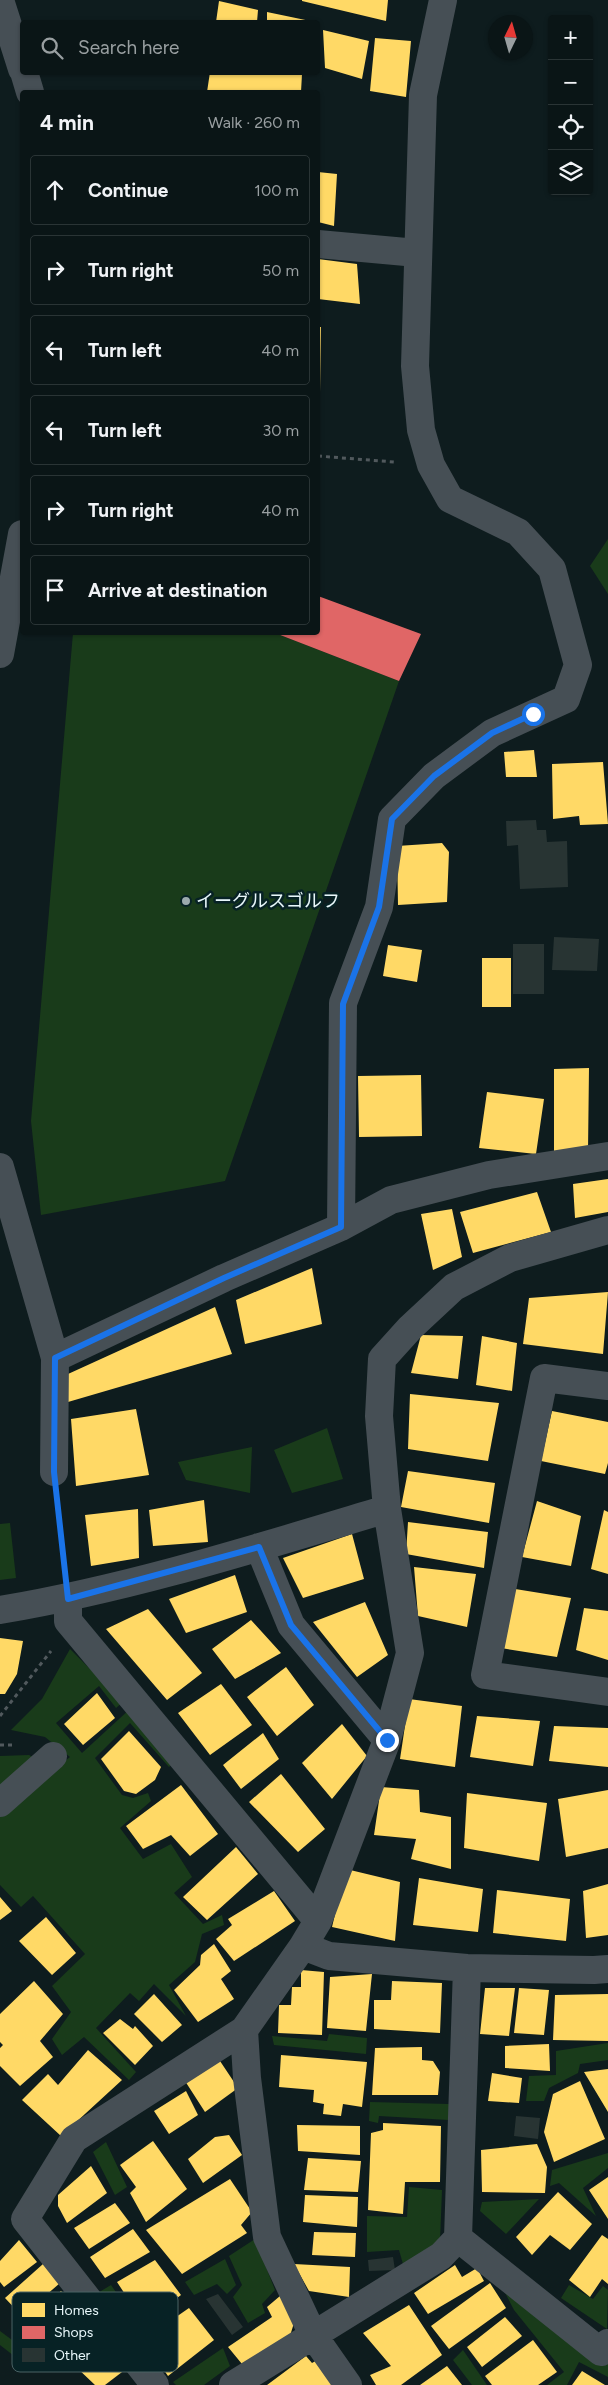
<!DOCTYPE html>
<html lang="en">
<head>
<meta charset="utf-8">
<style>
  body { margin:0; font-family:Figtree,"Noto Sans JP",sans-serif; background:#182223; color:#f1f3f6 }
  .controls { position:absolute; right:15px; top:15px; display:grid; overflow:hidden; border-radius:5px; box-shadow:0 1px 4px #0004 }
  .controls button { width:45px; height:45px; display:grid; place-items:center; padding:0; border:0; border-bottom:1px solid #2a3435; background:#0a1516; color:#f1f3f6; font:25px sans-serif }
  .compass { position:absolute; left:488px; top:15px; width:45px; height:45px; border-radius:50%; background:#0a1516; box-shadow:0 1px 4px #0004; rotate:5deg }
  .stop { position:absolute; width:15px; height:15px; margin:-11px; border:4px solid #1a73e8; border-radius:50%; background:#fff }
  .stop.end { background:#1a73e8; border-color:#fff; box-shadow:0 1px 5px #0008 }
  .list { margin:0; padding:0; list-style:none }
  h2 { display:flex; justify-content:space-between; align-items:center; height:65px; margin:0; padding:0 20px; font-size:21px }
  h2 small { font-size:16px; font-weight:400; color:#999fa1 }
  .list li { display:grid; grid-template-columns:32px 1fr auto; gap:15px; align-items:center; box-sizing:border-box; height:70px; margin:0 10px 10px; padding:0 10px; border:1px solid #2a3435; border-radius:5px }
  .list b { display:block; font-size:19px; white-space:nowrap }
  .list em { font-size:16px; font-style:normal; color:#999fa1 }
  .icon { flex:none; width:28px; height:28px; fill:none; stroke:currentColor; stroke-width:2; stroke-linecap:round; stroke-linejoin:round }
  .map { position:relative; flex:none; width:608px; height:2385px; overflow:hidden }
  .search { position:absolute; background:#0a1516; box-shadow:0 1px 4px #0004; left:20px; top:20px; width:300px; height:55px; display:flex; align-items:center; gap:12px; box-sizing:border-box; padding:0 18px; border-radius:5px; color:#999fa1; font-size:19px }
  .panel { position:absolute; background:#0a1516; box-shadow:0 1px 4px #0004; left:20px; top:90px; width:300px; height:545px; border-radius:5px }
  .map>svg:first-child { display:block }
  .green { fill:#193b1a }
  .homes { fill:#ffd966 }
  .shops { fill:#e06666 }
  .building { fill:#283433 }
  .lines { fill:none; stroke-linecap:round; stroke-linejoin:round }
  .path { stroke:#51595d; stroke-width:3; stroke-dasharray:4 4; stroke-linecap:butt }
  .minor { stroke:#464f55; stroke-width:28 }
  .route { stroke:#1a73e8; stroke-width:6 }
  .poi-dot { fill:#9caaad; stroke:#072225; stroke-width:2 }
  .labels { text-anchor:middle; stroke-width:5; stroke-linejoin:round; paint-order:stroke }
  .poi-label { font-size:18px; fill:#e8f7fa; stroke:#072225; text-anchor:start }
  .key { fill:#072225; stroke:#4a6265; stroke-width:1 }
  .key-label { font-size:14px; fill:#e8f7fa }
</style>
</head>
<body>
<div class="map">
<svg width="608" height="2385" viewBox="0 0 608 2385">
  <rect width="100%" height="100%" fill="#0e1c1e"/>
  <path class="green" d="M608 539V594L590 566Z
    M73 633H275L399 681 225 1181 41 1215 31 1121Z
    M327 1428 343 1479 292 1493 274 1450Z
    M252 1447 250 1493 186 1480 178 1462Z
    M10 1523 16 1578 0 1580V1524Z
    M70 1649 123 1702 116 1708 99 1686 56 1723 82 1753 131 1708 174 1762 169 1767 130 1723 95 1758 122 1795 133 1798 148 1793 151 1801 120 1828 143 1859 171 1844 192 1877 174 1893 203 1924 222 1915 224 1925 202 1934 195 1962 169 1985 186 2016 154 1984 139 2001 130 1993 96 2028 136 2072 129 2080 84 2037 62 2055 52 2039 71 2012 52 1986 85 1954 33 1896 21 1907 0 1885V1813L70 1757 45 1737 11 1730 42 1699Z
    M29 1755 38 1760 0 1793V1756Z
    M329 2034 367 2038 366 2054 274 2045 272 2036 327 2041Z
    M608 2043V2060L580 2064 578 2073 549 2088 544 2101H526L529 2076 556 2075V2051Z
    M370 2102 449 2104V2120L379 2116 378 2123 369 2121Z
    M106 2142 127 2187 115 2195 93 2152Z
    M608 2153V2168L583 2188 596 2216 559 2183 550 2186 552 2170Z
    M409 2187 442 2190 440 2241 403 2264 399 2250 367 2252V2216L407 2217Z
    M539 2199 506 2234 480 2211 482 2202Z
    M255 2239 275 2290 262 2304 265 2313 248 2323 233 2297 242 2285 229 2256Z
    M225 2259 236 2285 227 2294 217 2284 194 2295 185 2282Z
    M500 2283 608 2362V2377L579 2362 567 2385H547L564 2372 514 2310Z
    M111 2285 140 2327 130 2335 96 2294Z
    M569 2285 593 2299 603 2286 608 2290 607 2329 561 2298Z
    M0 2331 31 2354 23 2363 0 2345Z
    M223 2348 230 2366 204 2385H176L173 2382Z
    M463 2350 487 2385H472L453 2360Z"/>
  <path class="homes" d="M302 0H388L386 21 302 1Z
    M219 1 258 10 257 22H216Z
    M267 12 315 22H267Z
    M323 30 369 41 362 79 325 68Z
    M375 38 411 41 406 97 370 91Z
    M210 72 302 74 301 92H207Z
    M318 172 337 174 334 226 318 222Z
    M318 259 357 264 360 304 318 299Z
    M318 327H321L320 392 318 391Z
    M534 750 537 777H506L504 752Z
    M603 762 608 824 580 825 579 816 553 819 552 764Z
    M442 843 449 852 447 902 398 905 397 846Z
    M388 945 422 950 417 982 383 976Z
    M482 958H511V1007H482Z
    M589 1068 588 1151H554V1069Z
    M421 1075 422 1136 359 1137 358 1076Z
    M487 1092 544 1099 536 1154 479 1148Z
    M608 1179V1212L575 1218 573 1184Z
    M537 1192 551 1232 473 1253 460 1212Z
    M452 1209 462 1257 433 1270 421 1214Z
    M312 1268 322 1324 245 1344 236 1300Z
    M608 1292 603 1354 523 1344 529 1298Z
    M215 1307 232 1354 68 1402V1374Z
    M421 1335 463 1336 458 1379 411 1373Z
    M482 1336 517 1343 512 1391 476 1385Z
    M410 1394 499 1403 488 1461 408 1449Z
    M136 1409 149 1475 76 1486 71 1419Z
    M552 1411 608 1422V1463L605 1474 541 1461Z
    M408 1471 495 1483 489 1523 401 1507Z
    M204 1500 208 1542 153 1546 149 1510Z
    M537 1501 581 1516 571 1566 522 1557Z
    M138 1509 139 1558 91 1566 85 1515Z
    M604 1510 608 1512V1574L591 1569Z
    M408 1522 488 1532 484 1568 406 1554Z
    M352 1534 364 1579 303 1598 283 1558Z
    M414 1567 476 1574 467 1627 418 1616Z
    M235 1575 247 1612 186 1633 169 1599Z
    M509 1588 571 1598 557 1657 501 1648Z
    M365 1602 388 1655 357 1677 313 1622Z
    M584 1608 608 1611V1660L576 1650Z
    M148 1609 202 1673 167 1700 106 1629Z
    M251 1620 281 1653 235 1679 212 1649Z
    M0 1638 23 1641 17 1674 5 1694H0Z
    M286 1667 314 1705 277 1736 247 1697Z
    M221 1684 252 1725 210 1755 178 1713Z
    M97 1693 115 1718 83 1745 64 1724Z
    M409 1699 462 1706 455 1767 400 1759Z
    M477 1716 540 1721 533 1766 470 1757Z
    M342 1724 367 1756 332 1799 302 1763Z
    M554 1726 608 1728V1767L549 1761Z
    M129 1731 161 1767 155 1780 136 1794 124 1791 101 1759Z
    M263 1733 279 1759 241 1789 223 1765Z
    M281 1774 325 1829 298 1852 249 1802Z
    M181 1785 218 1834 190 1856 171 1835 143 1849 126 1826Z
    M381 1787 419 1790 420 1812 451 1817V1869L411 1859 416 1839 374 1835Z
    M608 1790V1848L566 1857 558 1799Z
    M467 1793 547 1803 539 1861 464 1848Z
    M236 1847 258 1874 207 1920 183 1897Z
    M346 1869 400 1882 395 1941 332 1927Z
    M419 1878 483 1889 478 1932 413 1925Z
    M608 1884V1935L586 1938 583 1891Z
    M497 1890 570 1899 566 1941 493 1933Z
    M274 1891 295 1921 234 1961 216 1939 232 1925 228 1919Z
    M0 1897 12 1911 0 1920Z
    M46 1917 76 1953 52 1975 19 1941Z
    M214 1944 231 1971 221 1979 234 1999 198 2022 174 1990 200 1965 201 1955Z
    M301 1970 324 1972 322 2035 278 2033 279 2005H291L292 1987H301Z
    M372 1974 366 2031 327 2028 330 1977Z
    M34 1981 63 2014 40 2041 53 2057 20 2086 0 2066V2048L3 2045 0 2042V2014Z
    M392 1981 442 1983 440 2033 374 2029V2000H391Z
    M485 1988H515L509 2036 480 2034Z
    M519 1988 549 1990 544 2035 514 2033Z
    M154 1994 182 2025 162 2042 134 2014Z
    M608 1994V2041L553 2040 555 1995Z
    M120 2019 133 2029 135 2026 153 2046 135 2065 103 2033Z
    M549 2044 550 2071 505 2068V2046Z
    M422 2047V2060L433 2061 440 2072 438 2095H372L375 2048Z
    M88 2050 122 2080 61 2136 22 2100 48 2074 58 2085Z
    M281 2055 367 2062 362 2107 343 2104 341 2116 323 2114 324 2104 313 2102 314 2090 279 2087Z
    M220 2061 238 2088 205 2112 185 2081Z
    M608 2069V2112L584 2072Z
    M492 2073 522 2078 519 2103 488 2101Z
    M580 2081 605 2139 554 2162 544 2132 553 2094Z
    M186 2091 198 2115 169 2134 154 2111Z
    M383 2123 441 2126 440 2182H405L403 2214 368 2210 371 2133 383 2130Z
    M297 2125 360 2126V2155L298 2151Z
    M229 2135 242 2155 203 2183 188 2159 215 2137Z
    M153 2141 187 2189 146 2222 130 2193 136 2187 120 2165Z
    M537 2144 547 2167 545 2193 482 2192 481 2150Z
    M308 2158 361 2161 358 2192 304 2190Z
    M91 2166 107 2193 67 2223 58 2206V2195Z
    M608 2177V2219L589 2190Z
    M230 2179 252 2212 241 2225 247 2233 182 2274 146 2230Z
    M558 2192 592 2224 570 2250 550 2235 532 2255 516 2237Z
    M305 2195 358 2197 357 2227 303 2222Z
    M115 2203 130 2223 89 2249 74 2228Z
    M133 2229 150 2252 105 2278 90 2257Z
    M314 2232 356 2233 355 2257 312 2255Z
    M602 2235 608 2239V2284L602 2279 590 2297 569 2280Z
    M19 2240 37 2262 4 2287 0 2282V2261Z
    M155 2260 181 2295 144 2323 117 2282Z
    M43 2264 60 2283 22 2316 5 2298Z
    M294 2264 350 2267 349 2297 309 2291Z
    M455 2265 462 2277 477 2268 484 2281 428 2314 414 2293Z
    M490 2283 506 2308 449 2349 431 2326Z
    M61 2291 78 2310 49 2335 31 2318Z
    M280 2296 294 2323 289 2339 242 2364 228 2347 272 2317 267 2307Z
    M409 2305 442 2355 401 2385H376L370 2375 391 2366 363 2333Z
    M189 2308 214 2340 168 2376 143 2340Z
    M505 2317 522 2336 482 2367 467 2347Z
    M84 2319 126 2369 105 2385H95L54 2346Z
    M533 2340 557 2372 538 2385H492L485 2376Z
    M306 2356 312 2363 319 2359 337 2385H267Z
    M447 2366 462 2385H420Z
    M582 2371 605 2385H572Z"/>
  <path class="shops" d="M318 596 421 634 399 681 275 633 318 632Z"/>
  <path class="building" d="M536 820 537 830H546L547 842 567 841 568 887 520 889 518 845 507 846 506 821Z
    M554 937 599 939 597 971 552 970Z
    M513 944H544V994H513Z
    M516 2116 540 2118 538 2139 514 2136Z
    M393 2257 395 2270 369 2271 368 2260Z
    M218 2294 243 2327 232 2335 206 2299Z"/>
  <g class="lines">
    <path class="path" d="M318 456 394 462
      M58 1505 64 1563
      M0 1716 51 1651
      M0 1745H14"/>
    <path class="minor" d="M0 0 22 69
      M24 72 30 92
      M318 244 417 253
      M0 654 22 534
      M0 1167 55 1358 54 1472
      M341 1227 343 1003 379 907 392 819 434 776 492 733 566 699 578 665 552 569 518 532 450 499 431 465 421 430 415 366 423 95 443 0
      M55 1358 224 1278 341 1227 391 1200 489 1175 608 1156
      M608 1386 544 1378 485 1675 608 1692
      M259 1547 291 1625 387 1740
      M68 1599V1621L318 1921 303 1946 329 1956 467 1968 594 1970 608 1969
      M0 1610C131 1588 260 1547 387 1509
      M0 1803 53 1756
      M318 1921 387 1740 410 1653 387 1509 379 1416 382 1359 410 1328 454 1287 510 1258 608 1230
      M303 1946 244 2030 247 2078 267 2237 313 2335 348 2385
      M467 1968 458 2238 601 2352 608 2343
      M155 2385 25 2219 74 2139 244 2030
      M233 2385 441 2256 458 2238"/>
  </g>
  <g class="lines">
    <path class="route" d="M387 1740 291 1625 259 1547 68 1599 54 1472 55 1358 224 1278 341 1227 343 1004 379 907 392 819 434 776 492 733 533 714"/>
  </g>
  <circle class="poi-dot" cx="186" cy="901" r="5"/>
  <g class="labels">
    <g class="poi-label">
      <text x="196" y="907">イーグルスゴルフ</text>
    </g>
  </g>
  <rect x="12" y="2292" width="166" height="80" rx="8" class="key"/>
  <rect x="22" y="2303" width="23" height="14" fill="#ffd966"/>
  <rect x="22" y="2326" width="23" height="13" fill="#e06666"/>
  <rect x="22" y="2348" width="23" height="14" fill="#283433"/>
  <g class="key-label">
    <text x="54" y="2315">Homes</text>
    <text x="54" y="2337">Shops</text>
    <text x="54" y="2360">Other</text>
  </g>
</svg>
<div class="controls">
<button>+</button>
<button>−</button>
<button><svg class="icon" aria-label="locate" viewBox="0 0 24 24"><circle cx="12" cy="12" r="6"/><path d="M12 2v4M12 18v4M2 12h4M18 12h4"/></svg></button>
<button><svg class="icon" aria-label="layers" viewBox="0 0 24 24"><path d="M12 4l9 5-9 5-9-5zM3 14l9 5 9-5"/></svg></button>
</div>
<svg class="compass" viewBox="-18 -18 36 36"><path d="M0-13l5 13h-10z" fill="#e53935"/><path d="M0 13l5-13h-10z" fill="#999fa1"/></svg>
<div class="stop" style="left:533px;top:714px"></div>
<div class="stop end" style="left:387px;top:1740px"></div>
<div class="search"><svg class="icon" aria-label="search" viewBox="0 0 24 24"><circle cx="10" cy="10" r="6"/><path d="M15 15l6 6"/></svg>Search here</div>
<section class="panel">
<h2>4 min<small>Walk · 260 m</small></h2>
<ul class="list">
<li><svg class="icon" aria-label="ahead" viewBox="0 0 24 24"><path d="M12 20V5M6 11l6-6 6 6"/></svg><div><b>Continue</b></div><em>100 m</em></li>
<li><svg class="icon" aria-label="right" viewBox="0 0 24 24"><path d="M7 20v-9h11M14 6l5 5-5 5"/></svg><div><b>Turn right</b></div><em>50 m</em></li>
<li><svg class="icon" aria-label="left" viewBox="0 0 24 24"><path d="M17 20v-9H6M10 6l-5 5 5 5"/></svg><div><b>Turn left</b></div><em>40 m</em></li>
<li><svg class="icon" aria-label="left" viewBox="0 0 24 24"><path d="M17 20v-9H6M10 6l-5 5 5 5"/></svg><div><b>Turn left</b></div><em>30 m</em></li>
<li><svg class="icon" aria-label="right" viewBox="0 0 24 24"><path d="M7 20v-9h11M14 6l5 5-5 5"/></svg><div><b>Turn right</b></div><em>40 m</em></li>
<li><svg class="icon" aria-label="arrive" viewBox="0 0 24 24"><path d="M6 21V4h12l-3 4 3 4H6"/></svg><div><b>Arrive at destination</b></div></li>
</ul>
</section>
</div>
</body>
</html>
